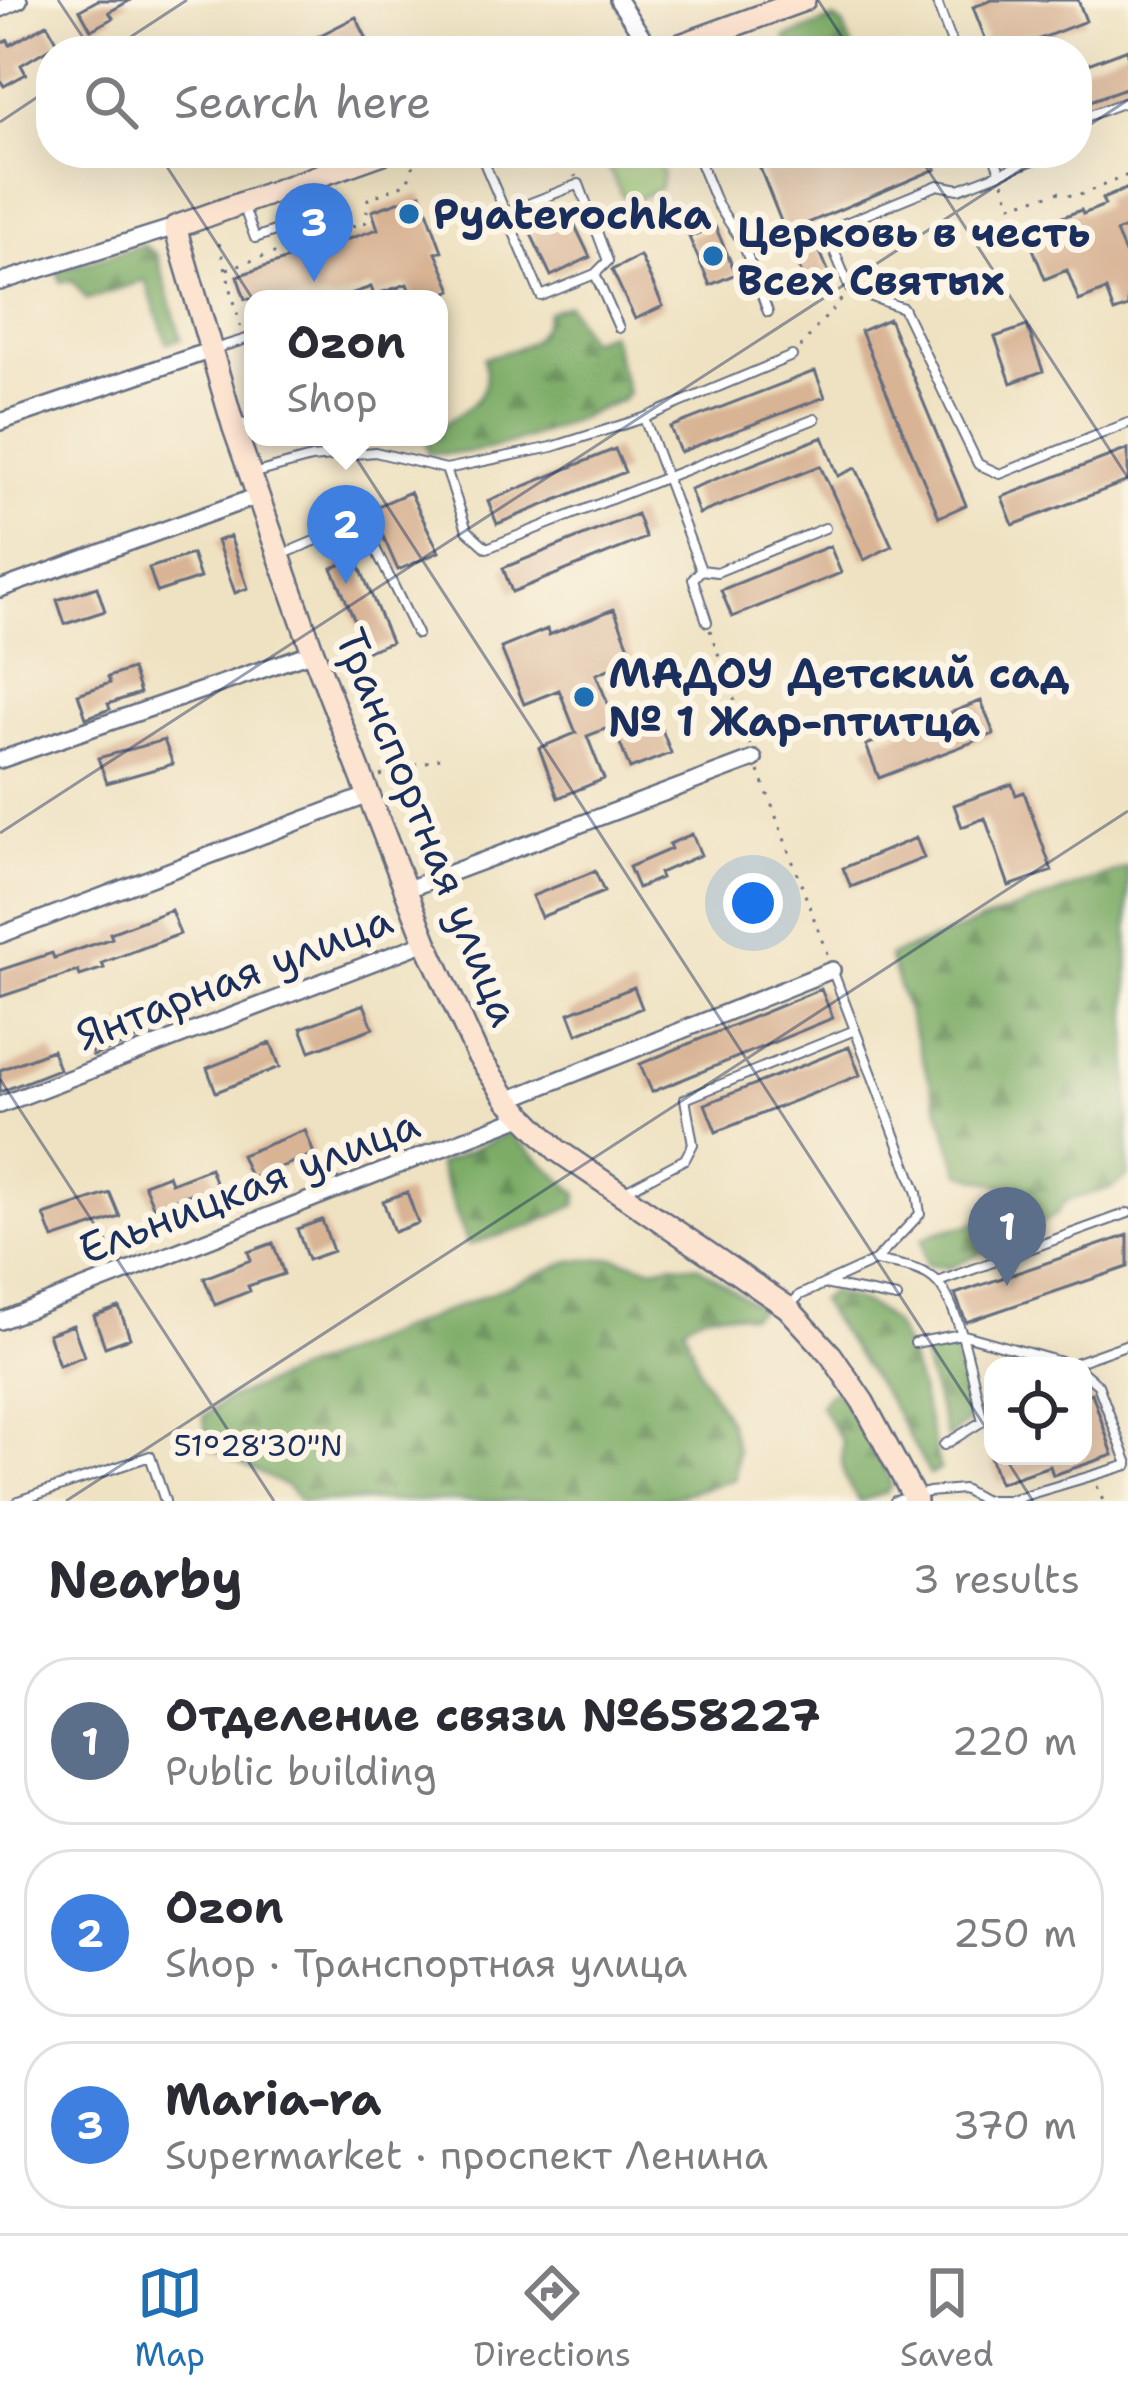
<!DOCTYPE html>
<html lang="en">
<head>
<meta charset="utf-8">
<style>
  body { margin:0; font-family:"Shantell Sans",sans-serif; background:#f2f2f3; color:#2b2b33 }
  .controls { position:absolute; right:36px; bottom:36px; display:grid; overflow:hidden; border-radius:24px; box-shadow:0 12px 48px #0002 }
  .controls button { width:108px; height:108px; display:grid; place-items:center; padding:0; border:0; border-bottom:3px solid #e1e1e2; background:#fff; color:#2b2b33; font:60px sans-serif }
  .you { position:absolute; left:753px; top:903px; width:42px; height:42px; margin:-30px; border:9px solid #fff; border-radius:50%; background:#1a73e8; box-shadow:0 0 0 18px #1a73e833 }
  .badge { display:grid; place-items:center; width:78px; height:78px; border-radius:50%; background:#1f6fb2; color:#fff; font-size:39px; font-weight:700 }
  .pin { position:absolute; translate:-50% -99px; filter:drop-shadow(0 3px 6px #0008) }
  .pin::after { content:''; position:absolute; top:63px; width:42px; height:36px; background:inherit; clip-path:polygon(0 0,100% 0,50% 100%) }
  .popup { position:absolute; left:244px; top:290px; width:204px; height:156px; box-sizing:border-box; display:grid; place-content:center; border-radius:24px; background:#fff; filter:drop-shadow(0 3px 9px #0005); font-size:39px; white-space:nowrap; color:#7c7c81 }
  .popup b { font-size:45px; color:#2b2b33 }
  .popup::after { content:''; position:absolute; left:50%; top:100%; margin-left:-24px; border:24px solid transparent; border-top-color:#fff }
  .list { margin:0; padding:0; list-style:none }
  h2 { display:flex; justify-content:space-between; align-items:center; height:156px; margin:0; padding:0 48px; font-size:51px }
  h2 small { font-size:39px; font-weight:400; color:#7c7c81 }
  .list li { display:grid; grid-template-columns:78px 1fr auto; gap:36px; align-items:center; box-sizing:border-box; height:168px; margin:0 24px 24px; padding:0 24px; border:3px solid #e1e1e2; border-radius:48px }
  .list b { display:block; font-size:45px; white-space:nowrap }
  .list p { margin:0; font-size:39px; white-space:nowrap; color:#7c7c81 }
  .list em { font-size:39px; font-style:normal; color:#7c7c81 }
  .icon { flex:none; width:66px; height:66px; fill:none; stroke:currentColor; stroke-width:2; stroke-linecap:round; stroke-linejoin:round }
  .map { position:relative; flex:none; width:1128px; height:1501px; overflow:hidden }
  .search { position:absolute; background:#fff; box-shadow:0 12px 48px #0002; left:36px; right:36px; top:36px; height:132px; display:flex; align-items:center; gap:30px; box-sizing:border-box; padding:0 42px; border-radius:48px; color:#7c7c81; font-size:45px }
  .sheet { height:732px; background:#fff }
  nav { display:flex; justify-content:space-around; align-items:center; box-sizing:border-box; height:168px; border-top:3px solid #e1e1e2; background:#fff; font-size:33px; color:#7c7c81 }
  nav a { display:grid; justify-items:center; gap:6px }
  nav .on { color:#1f6fb2 }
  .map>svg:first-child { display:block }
  .forest { fill:url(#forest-firs); stroke:#4b6e62; stroke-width:3 }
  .pitch { fill:#9ac775; stroke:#5a7b6a; stroke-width:3 }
  .building { fill:#d8b394 }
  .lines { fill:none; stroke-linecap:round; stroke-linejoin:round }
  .lane-casing { stroke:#656e81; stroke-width:12 }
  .street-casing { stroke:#656e81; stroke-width:20 }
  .secondary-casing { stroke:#656e81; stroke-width:26 }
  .path { stroke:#656e81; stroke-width:3; stroke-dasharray:3 9; stroke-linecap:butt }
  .lane { stroke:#fff; stroke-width:8 }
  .street { stroke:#fff; stroke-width:15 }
  .secondary { stroke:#fde4d1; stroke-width:21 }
  .ticks { fill:none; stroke:#1b2f5e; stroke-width:3; stroke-opacity:0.45 }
  .poi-dot { fill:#1f6fb2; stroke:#fcf5e5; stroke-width:4.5 }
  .labels { text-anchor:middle; stroke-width:12; stroke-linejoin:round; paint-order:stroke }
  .poi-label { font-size:42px; font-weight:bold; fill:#1b2f5e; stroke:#fcf5e5; text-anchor:start }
  .street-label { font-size:42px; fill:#1b2f5e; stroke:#fcf5e5 }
  .ticks-label { font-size:30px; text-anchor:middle; fill:#1b2f5e; stroke:#fcf5e5; stroke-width:12; stroke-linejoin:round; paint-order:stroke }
</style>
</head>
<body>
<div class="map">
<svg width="1128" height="1501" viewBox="0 0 1128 1501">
  <defs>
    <pattern id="forest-firs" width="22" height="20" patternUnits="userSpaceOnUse" patternTransform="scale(3)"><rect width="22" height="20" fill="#7bac66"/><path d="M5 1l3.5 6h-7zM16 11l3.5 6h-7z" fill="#648c57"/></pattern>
  </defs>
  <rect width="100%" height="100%" fill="#fcf5e5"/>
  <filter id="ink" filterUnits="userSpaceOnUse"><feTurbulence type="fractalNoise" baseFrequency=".00833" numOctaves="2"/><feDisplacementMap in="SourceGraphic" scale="24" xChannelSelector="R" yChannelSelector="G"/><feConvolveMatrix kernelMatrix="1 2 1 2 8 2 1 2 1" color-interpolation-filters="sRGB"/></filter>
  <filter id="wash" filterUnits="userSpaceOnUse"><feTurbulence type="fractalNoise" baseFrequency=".004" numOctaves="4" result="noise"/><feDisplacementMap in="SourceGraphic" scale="48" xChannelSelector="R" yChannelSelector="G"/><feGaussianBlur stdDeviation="2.7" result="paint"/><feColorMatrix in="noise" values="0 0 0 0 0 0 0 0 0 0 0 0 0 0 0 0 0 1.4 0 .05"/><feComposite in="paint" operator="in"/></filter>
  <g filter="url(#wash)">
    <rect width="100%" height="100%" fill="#efe2c2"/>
    <path class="forest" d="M834 19 843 25 854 51H793L785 38Z
      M144 245 157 255 181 339 167 343 145 280 87 300 72 280 61 282 57 271Z
      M568 305 588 340 610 333 628 393 621 400C563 425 493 459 428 453L425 438 439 437V428C469 406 493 400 484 358 518 347 538 350 548 312Z
      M1128 867V1176L1112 1188 1065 1201 1055 1216 950 1268 926 1265 922 1239C963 1217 981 1240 1008 1188L960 1173 889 956Z
      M509 1133 578 1194 576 1205 530 1226 468 1245 438 1165Z
      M614 1258 654 1268 671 1264 698 1266 761 1309 750 1316C726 1311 703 1308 684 1326L701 1374 729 1422 737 1451 735 1479 659 1501H300L289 1488 207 1446 204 1416 223 1401 570 1261Z
      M831 1292C853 1299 874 1305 891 1322 913 1345 931 1435 940 1469L930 1475 891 1404 819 1301Z
      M953 1344 972 1419 947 1438 921 1349Z
      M839 1391 889 1477 891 1486 886 1493 860 1501C844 1483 839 1466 843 1443L820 1405 829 1393Z"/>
    <path class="pitch" d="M601 153H653L663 173 660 188 633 201 622 195Z"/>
    <g id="blocks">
      <path class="building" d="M98 0H131L109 12 113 18 91 30 80 10Z
        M992 0H1078L1086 21 1009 51H990L973 7Z
        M356 17 366 37 337 51H289Z
        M47 24 58 43 21 65 26 74 4 86 0 80V44L8 40 10 45Z
        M1128 49V87L1077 106V68Z
        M795 153H929L936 169 808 223 834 285 810 295 760 168Z
        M1128 188V227L1116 232 1125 253 1128 252V307L1114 312 1106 290 1079 301 1067 270 1045 279 1026 231 1081 210 1083 214 1105 205 1102 199Z
        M421 194 442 251 436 253 452 290 431 299H413L407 284 374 295 371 287 336 299H245L237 276 378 229 372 211Z
        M568 211 590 257 551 276 529 230Z
        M715 226 736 274 710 285 689 237Z
        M640 256 663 306 635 319 612 270Z
        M889 319 966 505 939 517 861 331Z
        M1027 326 1043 371 1011 383 995 337Z
        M815 371 825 397 680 452 670 427Z
        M823 437 838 476 856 468 892 546 864 560 820 466 699 514 690 489Z
        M615 449 625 472 497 524 488 501Z
        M1128 449V481L1013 525 1002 497Z
        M410 492 439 552 398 570 371 509Z
        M637 514 646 538 512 592 503 568Z
        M230 536 248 588 235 593 217 541Z
        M830 546 841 573 732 617 721 590Z
        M192 554 200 578 157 592 149 568Z
        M356 558 391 642 368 651 332 568Z
        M97 587 105 611 65 624 57 600Z
        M614 609 634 659 596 674 614 719 652 704 671 753 630 769 613 726 587 736 604 779 558 798 539 748 576 733 559 690 524 704 501 648 547 629 549 635Z
        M132 669 140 693 108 704 110 709 86 718 78 694 110 683 108 677Z
        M981 701 994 734 879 778 866 745Z
        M164 740 173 764 107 783 98 758Z
        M1012 784 1016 795 1024 792 1052 871 1009 886 985 818 962 827 954 805Z
        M692 834 701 855 659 873 661 878 638 888 629 867 671 849 669 844Z
        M916 838 924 858 851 887 843 868Z
        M595 871 604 892 541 917 532 896Z
        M171 910 180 934 102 963 104 968 80 976 78 971 0 997V970L52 953 54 958 112 938 110 933Z
        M634 987 642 1008 577 1034 569 1013Z
        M821 989 833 1018 652 1092 640 1064Z
        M364 1004 373 1028 310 1051 301 1028Z
        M149 1013 156 1032 93 1056 86 1038Z
        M271 1043 280 1067 216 1092 207 1068Z
        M849 1047 860 1075 716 1132 705 1104Z
        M52 1050 59 1069 0 1092V1070Z
        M305 1130 314 1154 251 1179 241 1155Z
        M210 1168 219 1192 195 1202 192 1193 154 1208 144 1184 168 1175 171 1183Z
        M407 1192 418 1223 394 1232 383 1201Z
        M110 1193 120 1217 53 1239 44 1215Z
        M322 1220 333 1251 308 1260 297 1229Z
        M1128 1235V1267L966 1322 955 1294Z
        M273 1243 284 1274 248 1286 250 1291 215 1305 204 1278 251 1260 248 1252Z
        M119 1307 130 1338 105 1347 94 1316Z
        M73 1325 84 1356 59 1365 48 1334Z
        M1092 1393 1113 1455 1053 1475 1050 1466 999 1483 990 1456H1083V1396Z"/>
    </g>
  </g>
  <g filter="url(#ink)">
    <use href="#blocks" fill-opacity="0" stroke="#656e81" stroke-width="3"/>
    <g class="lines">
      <g class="lane-casing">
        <path id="lane" d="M936 0 955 51
          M1077 120 1128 101
          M480 153 541 296 595 274 619 328
          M696 153 717 204 743 243 768 312
          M993 153 1000 172
          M1052 153 959 189 938 185 826 231 850 289 903 308 978 464 1000 474 1128 423
          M244 208 255 238 325 213 314 180
          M505 213 579 184 608 261 595 274
          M381 299 397 294
          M214 349 253 337
          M644 418 701 570 693 579 707 622
          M235 427 253 420
          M446 469 467 530 487 548 815 419
          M252 474 311 458 375 452 446 469 552 447 644 418 792 356
          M281 555 362 521 417 634
          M701 570 717 572 825 528
          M623 1192 685 1159 693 1144 685 1099 855 1030
          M875 1261C895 1264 924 1267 938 1283 961 1309 974 1386 983 1421L944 1445
          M938 1282 1128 1213
          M824 1284 897 1298
          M788 1307 800 1295 875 1261 920 1214 917 1193 833 972
          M915 1343 961 1334 1075 1366
          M1072 1364 1128 1344
          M1083 1372 1098 1385 1128 1464
          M18 1501 150 1456 165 1501
          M895 1501 929 1492 963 1489 983 1500H1010L1128 1465"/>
      </g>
      <g class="street-casing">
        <path id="street" d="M618 0 652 51
          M0 9 19 0
          M0 282 175 227
          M0 422 209 351
          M0 589 258 496
          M0 760 313 652
          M405 890 754 759
          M0 935 369 795
          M508 1100 832 970
          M0 1105 426 942
          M0 1321 524 1116"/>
      </g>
      <g class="secondary-casing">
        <path id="secondary" d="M664 51 804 0
          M383 153 175 227 234 428 313 652 426 942 477 1054 508 1100 557 1150 787 1307 831 1355 863 1402 916 1501"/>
      </g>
      <path class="path" d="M566 153 576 177
        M1003 182 1011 205 1060 192 1075 197 1128 175
        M219 243 242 332
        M227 269 366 222 368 199 407 183 414 164 443 153
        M800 347 845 295
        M710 630 750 745
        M759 771 829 959
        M380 776 440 758
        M1097 1486 1103 1501"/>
      <use href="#lane" class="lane"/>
      <use href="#street" class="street"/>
      <use href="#secondary" class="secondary"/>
    </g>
  </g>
  <path class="ticks" d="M58 0 92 51M818 0 851 51M109 51 187 0M0 122 51 88M1077 133 1128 100M158 153 993 1439M917 153 1128 478M0 833 1047 153M0 1079 274 1501M1004 1456 1033 1501M66 1501 1128 811"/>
  <g class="poi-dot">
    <circle cx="409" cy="214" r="12"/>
    <circle cx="713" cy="256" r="12"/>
    <circle cx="584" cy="697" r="12"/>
  </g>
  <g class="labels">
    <g class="poi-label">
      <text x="433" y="229">Pyaterochka</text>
      <text x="737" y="247">Церковь в честь<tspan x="737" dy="48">Всех Святых</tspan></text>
      <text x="608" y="688">МАДОУ Детский сад<tspan x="608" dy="48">№ 1 Жар-птитца</tspan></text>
    </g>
    <g class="street-label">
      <text transform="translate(428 827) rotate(68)" y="15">Транспортная улица</text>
      <text transform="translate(234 977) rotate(-21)" y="15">Янтарная улица</text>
      <text transform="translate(249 1186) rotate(-21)" y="15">Ельницкая улица</text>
    </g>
  </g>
  <g class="ticks-label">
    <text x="258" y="1456">51°28'30"N</text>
  </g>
</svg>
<div class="controls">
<button><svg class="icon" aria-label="locate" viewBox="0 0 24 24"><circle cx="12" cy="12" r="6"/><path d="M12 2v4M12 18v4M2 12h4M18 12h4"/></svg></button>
</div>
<div class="you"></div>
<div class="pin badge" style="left:1007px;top:1286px;background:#5c6f8a">1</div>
<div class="pin badge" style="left:346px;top:584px;background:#3f7fe0">2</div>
<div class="popup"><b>Ozon</b>Shop</div>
<div class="pin badge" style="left:314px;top:282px;background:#3f7fe0">3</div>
<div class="search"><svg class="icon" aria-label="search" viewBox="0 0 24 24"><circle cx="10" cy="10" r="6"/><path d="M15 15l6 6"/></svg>Search here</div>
</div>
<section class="sheet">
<h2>Nearby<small>3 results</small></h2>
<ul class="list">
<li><span class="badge" style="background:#5c6f8a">1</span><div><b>Отделение связи №658227</b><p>Public building</p></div><em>220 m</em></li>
<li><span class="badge" style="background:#3f7fe0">2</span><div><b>Ozon</b><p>Shop · Транспортная улица</p></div><em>250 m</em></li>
<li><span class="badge" style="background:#3f7fe0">3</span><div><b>Maria-ra</b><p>Supermarket · проспект Ленина</p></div><em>370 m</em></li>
</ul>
</section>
<nav>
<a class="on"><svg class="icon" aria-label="map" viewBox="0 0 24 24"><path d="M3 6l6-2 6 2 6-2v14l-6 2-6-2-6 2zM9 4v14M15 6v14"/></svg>Map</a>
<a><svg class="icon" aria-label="directions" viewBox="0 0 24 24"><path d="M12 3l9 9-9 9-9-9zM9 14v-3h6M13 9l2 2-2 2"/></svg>Directions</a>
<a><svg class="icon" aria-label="saved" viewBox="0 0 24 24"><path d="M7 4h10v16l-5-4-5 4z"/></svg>Saved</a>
</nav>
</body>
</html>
